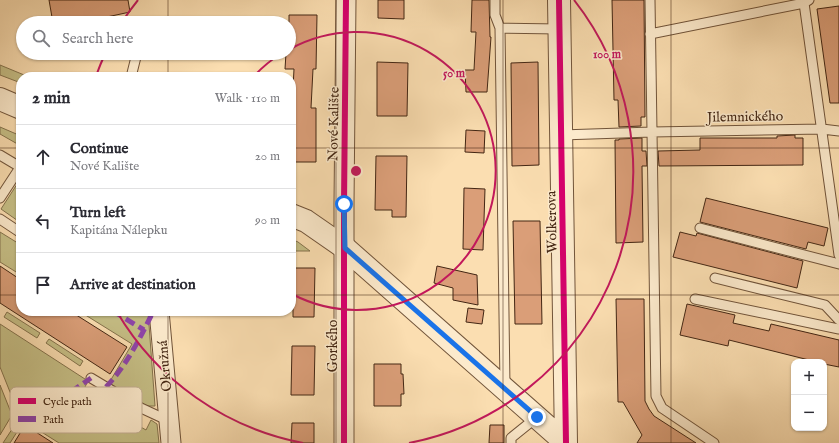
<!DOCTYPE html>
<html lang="en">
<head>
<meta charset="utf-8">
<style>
  body { margin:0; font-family:"IM FELL English",serif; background:#f2f2f3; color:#2b2b33 }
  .controls { position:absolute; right:12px; bottom:12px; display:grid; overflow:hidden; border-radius:8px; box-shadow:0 1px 3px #0004 }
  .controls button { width:36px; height:36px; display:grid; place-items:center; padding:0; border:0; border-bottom:1px solid #e1e1e2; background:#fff; color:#2b2b33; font:20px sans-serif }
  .stop { position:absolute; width:12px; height:12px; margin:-9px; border:3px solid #1a73e8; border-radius:50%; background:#fff }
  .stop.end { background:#1a73e8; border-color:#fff; box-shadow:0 1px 4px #0008 }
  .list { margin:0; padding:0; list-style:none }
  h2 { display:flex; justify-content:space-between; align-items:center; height:52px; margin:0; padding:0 16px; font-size:17px }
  h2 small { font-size:13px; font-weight:400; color:#7c7c81 }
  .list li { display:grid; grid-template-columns:26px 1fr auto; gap:12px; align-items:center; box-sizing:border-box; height:64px; padding:0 16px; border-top:1px solid #e1e1e2 }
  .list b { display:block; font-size:15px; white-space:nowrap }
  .list p { margin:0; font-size:13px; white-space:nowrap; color:#7c7c81 }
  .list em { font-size:13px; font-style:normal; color:#7c7c81 }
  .icon { flex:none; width:22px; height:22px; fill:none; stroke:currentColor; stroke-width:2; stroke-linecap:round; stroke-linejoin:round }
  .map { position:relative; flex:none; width:839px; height:443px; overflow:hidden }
  .search { position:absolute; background:#fff; box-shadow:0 1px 3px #0004; left:16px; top:16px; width:280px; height:44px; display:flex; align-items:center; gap:10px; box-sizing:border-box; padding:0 14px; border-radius:22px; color:#7c7c81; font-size:15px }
  .panel { position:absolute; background:#fff; box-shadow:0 1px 3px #0004; left:16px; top:72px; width:280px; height:244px; border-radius:16px }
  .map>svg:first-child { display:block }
  .green { fill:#c6bf86; stroke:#84724c }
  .building { fill:#da9e78; stroke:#432613 }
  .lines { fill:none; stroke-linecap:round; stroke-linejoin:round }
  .service-casing { stroke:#71543a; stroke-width:11 }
  .minor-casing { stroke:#71543a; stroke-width:21 }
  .tertiary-casing { stroke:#71543a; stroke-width:24 }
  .service { stroke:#fceacc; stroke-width:9 }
  .minor { stroke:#fceacc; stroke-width:19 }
  .tertiary { stroke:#fceacc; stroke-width:22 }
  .quiet { stroke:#8e44ad; stroke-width:5; stroke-dasharray:10 5; stroke-linecap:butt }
  .cycleway-casing { stroke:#fceacc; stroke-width:8 }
  .cycleway { stroke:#d6006c; stroke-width:6 }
  .route { stroke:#1a73e8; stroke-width:5 }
  .grid { fill:none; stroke:#432613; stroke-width:1; stroke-opacity:0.55 }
  .ring { fill:none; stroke:#c2185b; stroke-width:2 }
  .labels { text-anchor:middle; stroke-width:3; stroke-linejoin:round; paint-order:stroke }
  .street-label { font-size:14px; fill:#432613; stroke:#fceacc }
  .key { fill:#fceacc; stroke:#c4af94; stroke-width:1 }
  .key-label { font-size:11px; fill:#432613 }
  .centre { fill:#c2185b; stroke:#fceacc; stroke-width:2 }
  .ring-label { font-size:12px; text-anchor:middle; font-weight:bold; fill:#c2185b; stroke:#fceacc; stroke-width:3; stroke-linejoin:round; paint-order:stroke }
</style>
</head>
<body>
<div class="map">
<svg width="839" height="443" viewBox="0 0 839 443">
  <rect width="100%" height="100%" fill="#fbdeb1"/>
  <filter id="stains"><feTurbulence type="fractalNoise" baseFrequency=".005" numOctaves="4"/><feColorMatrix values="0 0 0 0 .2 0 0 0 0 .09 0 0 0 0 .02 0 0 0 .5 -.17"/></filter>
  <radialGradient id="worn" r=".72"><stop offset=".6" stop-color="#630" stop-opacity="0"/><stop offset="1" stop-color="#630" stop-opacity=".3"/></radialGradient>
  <path class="green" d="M0 65 29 77H21V83L0 75Z
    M0 127 21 136V146L0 134Z
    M21 178V223L1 209Z
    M0 232 21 245V275L0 262Z
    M291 239 298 242 310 251H291Z
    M79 311H148L155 406H147L109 383 132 344Z
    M7 312 40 333 37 338 4 317Z
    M0 324 88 381 82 393 146 430 151 420 157 424 159 443H59L24 421 10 443H3L20 417 0 367Z
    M49 339 83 361 80 366 46 343Z
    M0 385 12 415 0 435Z"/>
  <path class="building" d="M49 0H128L130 12 79 23H53Z
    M378 0H404V19L378 18Z
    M472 0H489L490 37H491L487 92H466L465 70H474L476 32H471Z
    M612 0H644L645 117H641V126L619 127 618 100H614Z
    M839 6V103H830L817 9Z
    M289 15H317L316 69H313L311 108H316V162H291V108H292L294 69H285L286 53H289Z
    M377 62 408 63 407 116H377Z
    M538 62 539 165 512 166 511 63Z
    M466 130 485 131 484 153 465 152Z
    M795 135V138H803V165L659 166 658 151 700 150V138H777V136Z
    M642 138V151H646L647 166H642L643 242 616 243 615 140H619V139Z
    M376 156H407L406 217H392V210H375Z
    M464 188 485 189 483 250 463 249Z
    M706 198 828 228 824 246 808 242 806 249 700 222Z
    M513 221H540L542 324H515Z
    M680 232 696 236 697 233 803 261 797 288 673 257Z
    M0 266 21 280V311H70L127 347 110 374 0 303Z
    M437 266 477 275 478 305 453 300V288L434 283Z
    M293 268H315L314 317H293Z
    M616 299H644L645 401 649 409 654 416 696 443H637L642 435 623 402H618Z
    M687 304 735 315 733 323 769 331 771 324 839 340V367L824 364V362H817L729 340 728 346 680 335Z
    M468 308 484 310 482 324 466 322Z
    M292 346H315L314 395H291Z
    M374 364H401V374H403L404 394H401V406H374Z
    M292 423H314V443H291Z
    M25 425 53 443H14Z
    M490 425H504V443H489Z"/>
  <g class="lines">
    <g class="service-casing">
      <path id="service" d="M495 0V15L500 28
        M650 0 656 396 662 408 714 443
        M804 3 839 255
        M650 34 804 3 809 0
        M131 77 137 53
        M561 135 652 132 822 129 839 131
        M0 155 20 167
        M0 198 21 166
        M0 219 21 233
        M700 228 839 264
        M715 278 825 305 839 320
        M695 299 839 329
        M91 378 141 408 169 421
        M505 386 500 28 559 29
        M511 443V438L537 417"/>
    </g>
    <g class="minor-casing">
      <path id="minor" d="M159 311 171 443
        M344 443V204L346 0"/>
    </g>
    <g class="tertiary-casing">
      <path id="tertiary" d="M559 0 566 443
        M0 99 21 108
        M291 215 306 221 345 248 566 443"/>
    </g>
    <use href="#service" class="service"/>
    <use href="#minor" class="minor"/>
    <use href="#tertiary" class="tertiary"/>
    <path class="quiet" d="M291 237H296
      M113 311 144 330
      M106 387C126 366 139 340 152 314
      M17 416 31 405 47 401 75 389 91 378"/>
    <g class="cycleway-casing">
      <path id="cycleway" d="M559 0 566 443
        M344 443V204L346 0"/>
    </g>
    <use href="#cycleway" class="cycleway"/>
  </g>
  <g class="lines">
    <path class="route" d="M344 204 345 248 537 417"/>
  </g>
  <path class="grid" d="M168 0V23M336 0V443M503 0V443M671 0V443M168 53V77M0 148H21M291 148H839M0 295H21M291 295H839M168 311V443"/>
  <g class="ring">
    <path d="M254 76A139 139 0 0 1 282 53M290 49A139 139 0 1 1 292 294"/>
    <path d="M303 443A277 277 0 0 1 117 312M96 76A277 277 0 0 1 105 54M122 22A277 277 0 0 1 138 0M574 0A277 277 0 0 1 409 443"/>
  </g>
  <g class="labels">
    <g class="street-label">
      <text transform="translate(745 116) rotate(-1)" y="5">Jilemnického</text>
      <text transform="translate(333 124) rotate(-89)" y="5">Nové Kalište</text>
      <text transform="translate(551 222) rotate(-91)" y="5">Wolkerova</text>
      <text transform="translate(332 346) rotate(-90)" y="5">Gorkého</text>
      <text transform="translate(164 366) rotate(-95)" y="5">Okružná</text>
    </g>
  </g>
  <rect x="10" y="387" width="132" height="46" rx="6" class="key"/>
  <rect x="18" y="398" width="18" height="6" fill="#d6006c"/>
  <rect x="18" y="416" width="18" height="6" fill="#8e44ad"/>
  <g class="key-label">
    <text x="43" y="405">Cycle path</text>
    <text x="43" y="423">Path</text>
  </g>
  <circle cx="356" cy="171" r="6" class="centre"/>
  <g class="ring-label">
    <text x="607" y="58">100 m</text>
    <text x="454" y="77">50 m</text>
  </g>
  <rect width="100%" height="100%" filter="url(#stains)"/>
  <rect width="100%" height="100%" fill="url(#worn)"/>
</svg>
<div class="controls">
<button>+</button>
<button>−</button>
</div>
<div class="stop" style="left:344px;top:204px"></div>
<div class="stop end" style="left:537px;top:417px"></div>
<div class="search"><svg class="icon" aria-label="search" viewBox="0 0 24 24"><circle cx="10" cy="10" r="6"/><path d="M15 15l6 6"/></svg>Search here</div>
<section class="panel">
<h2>2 min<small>Walk · 110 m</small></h2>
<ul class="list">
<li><svg class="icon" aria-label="ahead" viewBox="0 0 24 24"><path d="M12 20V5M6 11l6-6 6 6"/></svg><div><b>Continue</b><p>Nové Kalište</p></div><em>20 m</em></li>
<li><svg class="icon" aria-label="left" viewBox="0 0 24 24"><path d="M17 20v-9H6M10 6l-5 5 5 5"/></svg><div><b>Turn left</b><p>Kapitána Nálepku</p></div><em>90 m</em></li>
<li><svg class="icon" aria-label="arrive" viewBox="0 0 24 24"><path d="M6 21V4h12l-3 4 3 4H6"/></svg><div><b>Arrive at destination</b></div></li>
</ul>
</section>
</div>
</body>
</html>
